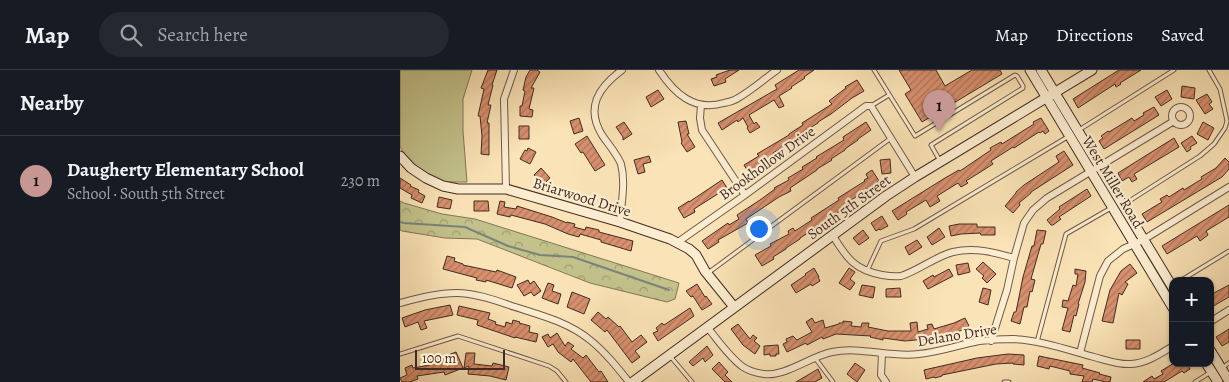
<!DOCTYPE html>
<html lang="en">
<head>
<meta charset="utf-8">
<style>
  body { margin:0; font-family:Alegreya,serif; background:#242831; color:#f1f3f6 }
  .controls { position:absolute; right:15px; bottom:15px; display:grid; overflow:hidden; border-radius:10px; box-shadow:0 1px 4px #0004 }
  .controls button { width:45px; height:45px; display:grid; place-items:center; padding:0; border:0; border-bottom:1px solid #363941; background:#171b24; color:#f1f3f6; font:25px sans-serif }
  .scale { position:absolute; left:15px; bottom:12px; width:90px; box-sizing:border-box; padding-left:5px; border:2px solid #422b23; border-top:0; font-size:14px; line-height:18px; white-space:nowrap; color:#422b23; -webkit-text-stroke:4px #fcedd0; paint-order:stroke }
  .you { position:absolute; left:358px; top:158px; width:18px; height:18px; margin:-12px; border:4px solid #fff; border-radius:50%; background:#1a73e8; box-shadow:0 0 0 8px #1a73e833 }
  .badge { display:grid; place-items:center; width:32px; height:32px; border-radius:50%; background:#c59692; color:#111; font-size:16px; font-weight:700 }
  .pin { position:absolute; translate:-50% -41px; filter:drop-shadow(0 1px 2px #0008) }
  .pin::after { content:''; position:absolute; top:26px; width:18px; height:15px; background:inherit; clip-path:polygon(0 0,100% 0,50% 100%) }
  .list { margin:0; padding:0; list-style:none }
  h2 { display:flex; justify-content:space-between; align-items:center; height:65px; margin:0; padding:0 20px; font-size:21px }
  h2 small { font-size:16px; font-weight:400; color:#9ea1a6 }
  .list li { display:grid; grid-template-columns:32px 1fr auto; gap:15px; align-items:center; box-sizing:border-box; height:90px; padding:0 20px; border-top:1px solid #363941 }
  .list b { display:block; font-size:19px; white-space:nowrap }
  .list p { margin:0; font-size:16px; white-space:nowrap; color:#9ea1a6 }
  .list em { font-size:16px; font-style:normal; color:#9ea1a6 }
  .icon { flex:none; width:28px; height:28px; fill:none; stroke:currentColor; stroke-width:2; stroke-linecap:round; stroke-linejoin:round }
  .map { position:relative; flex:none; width:829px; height:312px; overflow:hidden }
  header { display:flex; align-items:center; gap:30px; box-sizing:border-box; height:70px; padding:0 25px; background:#171b24; border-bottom:1px solid #363941 }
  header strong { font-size:24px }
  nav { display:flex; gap:28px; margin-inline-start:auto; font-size:18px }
  .search { width:350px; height:45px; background:#242831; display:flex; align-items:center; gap:12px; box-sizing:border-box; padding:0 18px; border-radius:28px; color:#9ea1a6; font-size:19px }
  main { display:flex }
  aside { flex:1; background:#171b24 }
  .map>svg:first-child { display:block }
  .green { fill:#c3c28b; stroke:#827657 }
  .forest { fill:url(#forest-crowns); stroke:#827657 }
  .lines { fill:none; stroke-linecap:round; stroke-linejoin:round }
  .stream { stroke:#7b837c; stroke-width:2 }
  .building { fill:url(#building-hatch); stroke:#422b23 }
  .lane-casing { stroke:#705948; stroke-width:5 }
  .street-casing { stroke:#705948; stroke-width:8 }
  .secondary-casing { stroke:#422b23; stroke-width:11 }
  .lane { stroke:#fcedd0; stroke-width:3 }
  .street { stroke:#fcedd0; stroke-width:6 }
  .secondary { stroke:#fcedd0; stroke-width:9 }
  .labels { text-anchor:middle; stroke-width:4.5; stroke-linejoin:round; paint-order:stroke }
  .street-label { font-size:15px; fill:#422b23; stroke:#fcedd0 }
</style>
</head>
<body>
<header>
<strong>Map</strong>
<div class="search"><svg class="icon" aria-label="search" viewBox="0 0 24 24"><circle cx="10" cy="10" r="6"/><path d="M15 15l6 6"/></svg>Search here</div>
<nav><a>Map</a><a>Directions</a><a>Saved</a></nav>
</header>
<main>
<aside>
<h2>Nearby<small></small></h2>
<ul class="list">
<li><span class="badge">1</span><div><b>Daugherty Elementary School</b><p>School · South 5th Street</p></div><em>230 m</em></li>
</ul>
</aside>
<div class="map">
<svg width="829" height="312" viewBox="0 0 829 312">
  <defs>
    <pattern id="forest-crowns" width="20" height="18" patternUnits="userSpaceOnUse" patternTransform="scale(1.25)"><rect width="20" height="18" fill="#c3c28b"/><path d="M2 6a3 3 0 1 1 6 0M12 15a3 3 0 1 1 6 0" fill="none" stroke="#a09e71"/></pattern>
    <pattern id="building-hatch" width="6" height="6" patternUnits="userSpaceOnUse" patternTransform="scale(1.25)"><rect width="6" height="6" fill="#d8906e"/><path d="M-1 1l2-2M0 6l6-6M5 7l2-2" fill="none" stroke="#b1765a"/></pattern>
  </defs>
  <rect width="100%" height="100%" fill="#fae3b6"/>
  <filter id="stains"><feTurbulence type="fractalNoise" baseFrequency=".004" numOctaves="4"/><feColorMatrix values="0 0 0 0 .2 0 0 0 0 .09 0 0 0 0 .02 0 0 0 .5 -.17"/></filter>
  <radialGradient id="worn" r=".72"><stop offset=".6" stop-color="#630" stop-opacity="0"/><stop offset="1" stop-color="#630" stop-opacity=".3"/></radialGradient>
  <path class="green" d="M0 0H72L63 29V61L67 112H45L26 104 8 89 0 77Z"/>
  <path class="forest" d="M0 131 4 133 42 144 75 149 279 213 275 229 267 232 190 213 77 169 45 168 2 161 0 160Z"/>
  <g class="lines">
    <path class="stream" d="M0 152 4 153 65 157 108 176 140 185 173 187 269 220"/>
  </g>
  <path class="building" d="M88 0H97L92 15H93L88 35H91L87 53H89V85L81 84 82 66 80 46H78L84 19 81 18Z
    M130 0H137L140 2 131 18H134L129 39 133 40 132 47 120 46V36H122L125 21 123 20 126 7Z
    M330 0H339L325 9 326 12 314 16 311 9 317 7 316 5Z
    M399 0H414L404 7 405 8 391 17 392 18 379 26 384 36 379 38 374 30 349 45 354 54 356 52 360 57 350 63 347 58 348 57 343 48 338 52 337 50 322 60 318 53 377 19 375 15Z
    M499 0H536L545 16 572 0H600L602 4 522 52 505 24 511 20Z
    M719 0H741L720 13 721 14 716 17 715 14 678 38 673 29Z
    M457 10 464 21 452 28 431 44 418 52V53L400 64 402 66 373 83 374 85 359 94 360 96 349 103 344 95 359 86 357 84 389 65V64L403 55 402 53 432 34 429 31 446 18 445 17Z
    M782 16 795 18 794 29 781 27Z
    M258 20 264 29 251 37 246 27Z
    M767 20 772 29 761 36 755 27Z
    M807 24 812 32 809 34 813 39 805 44 796 30Z
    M754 37 759 45 704 79 699 71 703 68 701 66 708 61 709 62 732 48 734 51 744 45 743 43Z
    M179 48 183 61 174 64 170 51Z
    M641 48 649 61 645 64 643 61 640 63 639 62 614 78 613 77 591 91 593 94 566 111 568 113 561 117 558 113 537 126 540 131 530 137 526 130 506 142 507 144 498 150 492 141 545 108 559 100 560 101 591 80 590 78 601 72 602 74 634 54 633 52Z
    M286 51 289 64H287L295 77 287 82 281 73 282 72 278 52Z
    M224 52 232 64 223 70V67L216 57Z
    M466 52 471 60 458 69V70L445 79V80L431 89 432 90 417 99V100L390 118 391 121 379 127 346 149 348 153 318 170 319 172 308 179 302 171 328 153 329 155 339 149 337 145 360 130 375 119 374 118 389 110 388 108 403 99 402 97 417 88 416 87 444 70 443 67Z
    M803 52 814 58 808 70 797 64Z
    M119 56H129V69H119Z
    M187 66 205 95 195 101 183 82 181 83 175 74Z
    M792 66 797 73 790 77 791 79 787 82 781 73Z
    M774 68 779 77 734 104 737 109 732 112 729 107 722 111 718 103Z
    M128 78 136 82 130 94 120 89 125 80 127 81Z
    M664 81 673 95 631 122V123L619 133 620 135 613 143 605 136 616 123V122L624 115 659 92 656 86Z
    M249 86 251 92 243 94 245 102 238 104 234 90Z
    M825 88 829 92V99L822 107 747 152 742 144 762 132 760 129 767 125 769 127 783 118 784 120 802 109 801 107 816 98Z
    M490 89 491 103 482 104 480 90Z
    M141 98 150 108 143 115 134 105Z
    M472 100 479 111 450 131 451 132 439 139 440 141 414 158V159L400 168V169L386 178V179L373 187 374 189 362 196 355 185 371 176 370 174 389 164 388 161 393 158 395 161 412 150 411 148 439 130 438 128 465 111 464 110 468 108 466 104Z
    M0 108 11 115 10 116 19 120 18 122 25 126 22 133 11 128 12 125 0 118Z
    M322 110 327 118 294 139 295 142 284 148 278 138 289 131V132Z
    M687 119 691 126 659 147 661 149 653 155H651L647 150 660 139 659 137Z
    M39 127 52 130 50 139 37 137Z
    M74 131H88L89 141H74Z
    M100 131 105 132 104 137 116 139 117 136 152 147 167 153V152L175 154 174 157 185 160 186 157 199 160V162L233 171 231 181 201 172V170L180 164 179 167 168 164 145 154 111 145 110 147 97 144Z
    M829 135V147L806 161 808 165 800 171 797 166 767 184 762 176Z
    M482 146 488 156 480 160 479 159 476 161 471 153Z
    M559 154H577V157H595V165H581L580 163 561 164 551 166 549 156Z
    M539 158 545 167 532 175 527 167Z
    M463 160 469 168 459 175 453 168Z
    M637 160 646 161 643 174H641L631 209 635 210 632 222 630 221 627 237H624L620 254 611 251 614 242H616L623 207 632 176H634Z
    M517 170 522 177 509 185 505 177Z
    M47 186 55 188 54 191 63 194V195L96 202 97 200 116 207 112 218 86 210V212L76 210 77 208 43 199Z
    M583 192 596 204 587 213 582 208 584 206 576 199Z
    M568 193 570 202 558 205 556 195Z
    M730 194 737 203 725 212 728 214 722 225 719 223 713 253 702 251 710 220 721 201Z
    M414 198 419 207H418L420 211 412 216 411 214 396 223 391 215 406 205 405 204Z
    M449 198 455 202 450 209 455 213 450 220 439 213Z
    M549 199 553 206 528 219 523 211 533 205 534 207Z
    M675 199 686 201 685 212 678 234H679L676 246 674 245 670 262 662 260 668 238 662 237 663 230 668 231 673 215 676 216 678 204H675Z
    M128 210 130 214 134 211 141 221 134 226 131 222 124 226 117 215Z
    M148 213 154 215 152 221 161 224 158 234 142 228Z
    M297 214 305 227 306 226 312 234 302 240 293 226 291 227 286 221Z
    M462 215 475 217 473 228 459 225Z
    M829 215V227L810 238V225Z
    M500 218 501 227H486V219Z
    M583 218 591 220 588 235 579 232Z
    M172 222 190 229 184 244 167 237Z
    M50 235 53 245 24 251 27 258 21 260 18 252 5 257 2 248 25 240Z
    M59 236 90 243 88 249 96 252 95 254 105 257 106 252 112 254 113 250 120 252 119 253 130 256 129 262 138 264 136 272 115 267V268L77 255 78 250 57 245Z
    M290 238 294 246 258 271 253 263 258 261 256 258 262 253 264 255Z
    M198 242 206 249 208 247 219 257 220 256 232 272 241 265 247 272 235 281 240 287 232 293 207 260 205 262 191 250Z
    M412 248 415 253 423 250 425 258 439 254V253H443V251L452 252 451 256 461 257 462 253H469L468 257 488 261H511L510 253 517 252 518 262 528 259 527 255 532 254 534 259 554 253 565 248 569 256 558 262 540 267V266L525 269 505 271 483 268V270L470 267 471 266 436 264 423 269 422 267 407 275 406 273 387 282 383 274 387 272 386 269 393 266 397 270 412 262 406 252Z
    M338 254 350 269 353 265 357 268 354 271 360 276 355 284 343 275 331 259Z
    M829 259V272L822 276 816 267Z
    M157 263 165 276 168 272 174 276 171 279 183 288 186 285 199 302 201 301 208 312H191L173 289 171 292 158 282 153 274 148 277 142 267 148 264 150 268Z
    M726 270H740V279H726Z
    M378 275 379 284H376V286H370V284L364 285V276Z
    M307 276 313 285 305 292 303 288 293 296 289 292Z
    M56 282 63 298 45 305 44 302 17 306 18 309 10 312H2L0 308 7 305 5 298 12 295 13 298 30 295 29 290 38 289Z
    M66 283H75L74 294 92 296 93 293 109 297 106 310 90 306 68 304 69 296 64 298Z
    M608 284 624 285V295L613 294V293L596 294 542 305V306L535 308 534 307 526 309 524 300 577 288Z
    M639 286 683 295 682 298 700 303 699 304 711 307 710 312H706L693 309 692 312H682L684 306 670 304V301L650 296 649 299 637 296Z
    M319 292 328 302 325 305 332 312H325L312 299Z
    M455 293 465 300 457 312 447 304Z
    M774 293H787L790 299 784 303 782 301 764 312H743L752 306 754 309 763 304 761 301Z
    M418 299 422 308 415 312H396Z"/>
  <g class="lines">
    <g class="lane-casing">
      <path id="lane" d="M474 0 515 66 615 5 617 6 623 16V18L531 75 540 91
        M471 36 489 25
        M679 60 774 0
        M723 135 800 86 814 74 825 58 827 51 820 19 809 0
        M467 201 481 171 514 159 669 66
        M308 203 491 68
        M780 211 829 181
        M637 272 666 164 711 138
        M0 284 58 266 149 296 157 301 166 312
        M270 286 292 312
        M415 288 433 312
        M822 298 829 293
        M604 312H609
        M795 312 811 302"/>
    </g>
    <g class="street-casing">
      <path id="street" d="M259 0C274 23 294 42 324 33 329 32 334 31 338 28 352 20 364 9 377 0
        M301 35 300 48 302 60 345 125
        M772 46a9 9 0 1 1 18 0a9 9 0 1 1-18 0Z
        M106 119 104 29 114 0
        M220 152C221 134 226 113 221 94 217 84 208 74 202 65 185 37 199 17 222 0
        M433 166C447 188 454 200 482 205 488 206 494 207 501 206 518 201 536 186 553 182 574 177 593 182 614 188
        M278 172 345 125 466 36H471L515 107
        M0 233C19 228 37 223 57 223 74 223 92 229 109 235 136 244 167 251 190 270 205 282 217 297 229 312
        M810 252 829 240
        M307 257C318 270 329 287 343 297 349 301 357 303 364 304 385 307 411 286 432 282 461 276 490 288 519 284 539 282 559 275 579 271 587 270 604 269 613 269 640 270 668 280 694 287 706 290 719 295 731 294 747 293 760 284 773 276
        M591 271 607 220 614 188 624 153 633 140 647 128 774 51
        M680 283 700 206 708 191 723 179 743 170 829 117
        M482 284 481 305 486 312"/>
    </g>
    <g class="secondary-casing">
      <path id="secondary" d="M630 0 773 238
        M641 0 773 218
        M0 86 11 98 26 108 43 116 58 119H106L220 152 270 169 289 179 296 185 305 201 334 237
        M810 280 829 311
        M806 293 818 312
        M233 312 486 126 515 107 692 0"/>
    </g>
    <use href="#lane" class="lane"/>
    <use href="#street" class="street"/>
    <use href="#secondary" class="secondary"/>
  </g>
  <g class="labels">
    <g class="street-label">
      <text transform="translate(367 93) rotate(-36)" y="5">Brookhollow Drive</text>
      <text transform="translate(713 112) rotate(59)" y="5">West Miller Road</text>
      <text transform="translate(182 127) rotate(17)" y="5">Briarwood Drive</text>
      <text transform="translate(449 137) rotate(-36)" y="5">South 5th Street</text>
      <text transform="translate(557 265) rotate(-9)" y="5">Delano Drive</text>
    </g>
  </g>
  <rect width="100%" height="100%" filter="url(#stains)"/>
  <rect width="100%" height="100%" fill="url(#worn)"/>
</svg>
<div class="controls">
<button>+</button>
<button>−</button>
</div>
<div class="scale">100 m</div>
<div class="you"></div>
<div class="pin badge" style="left:539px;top:61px">1</div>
</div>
</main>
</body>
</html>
